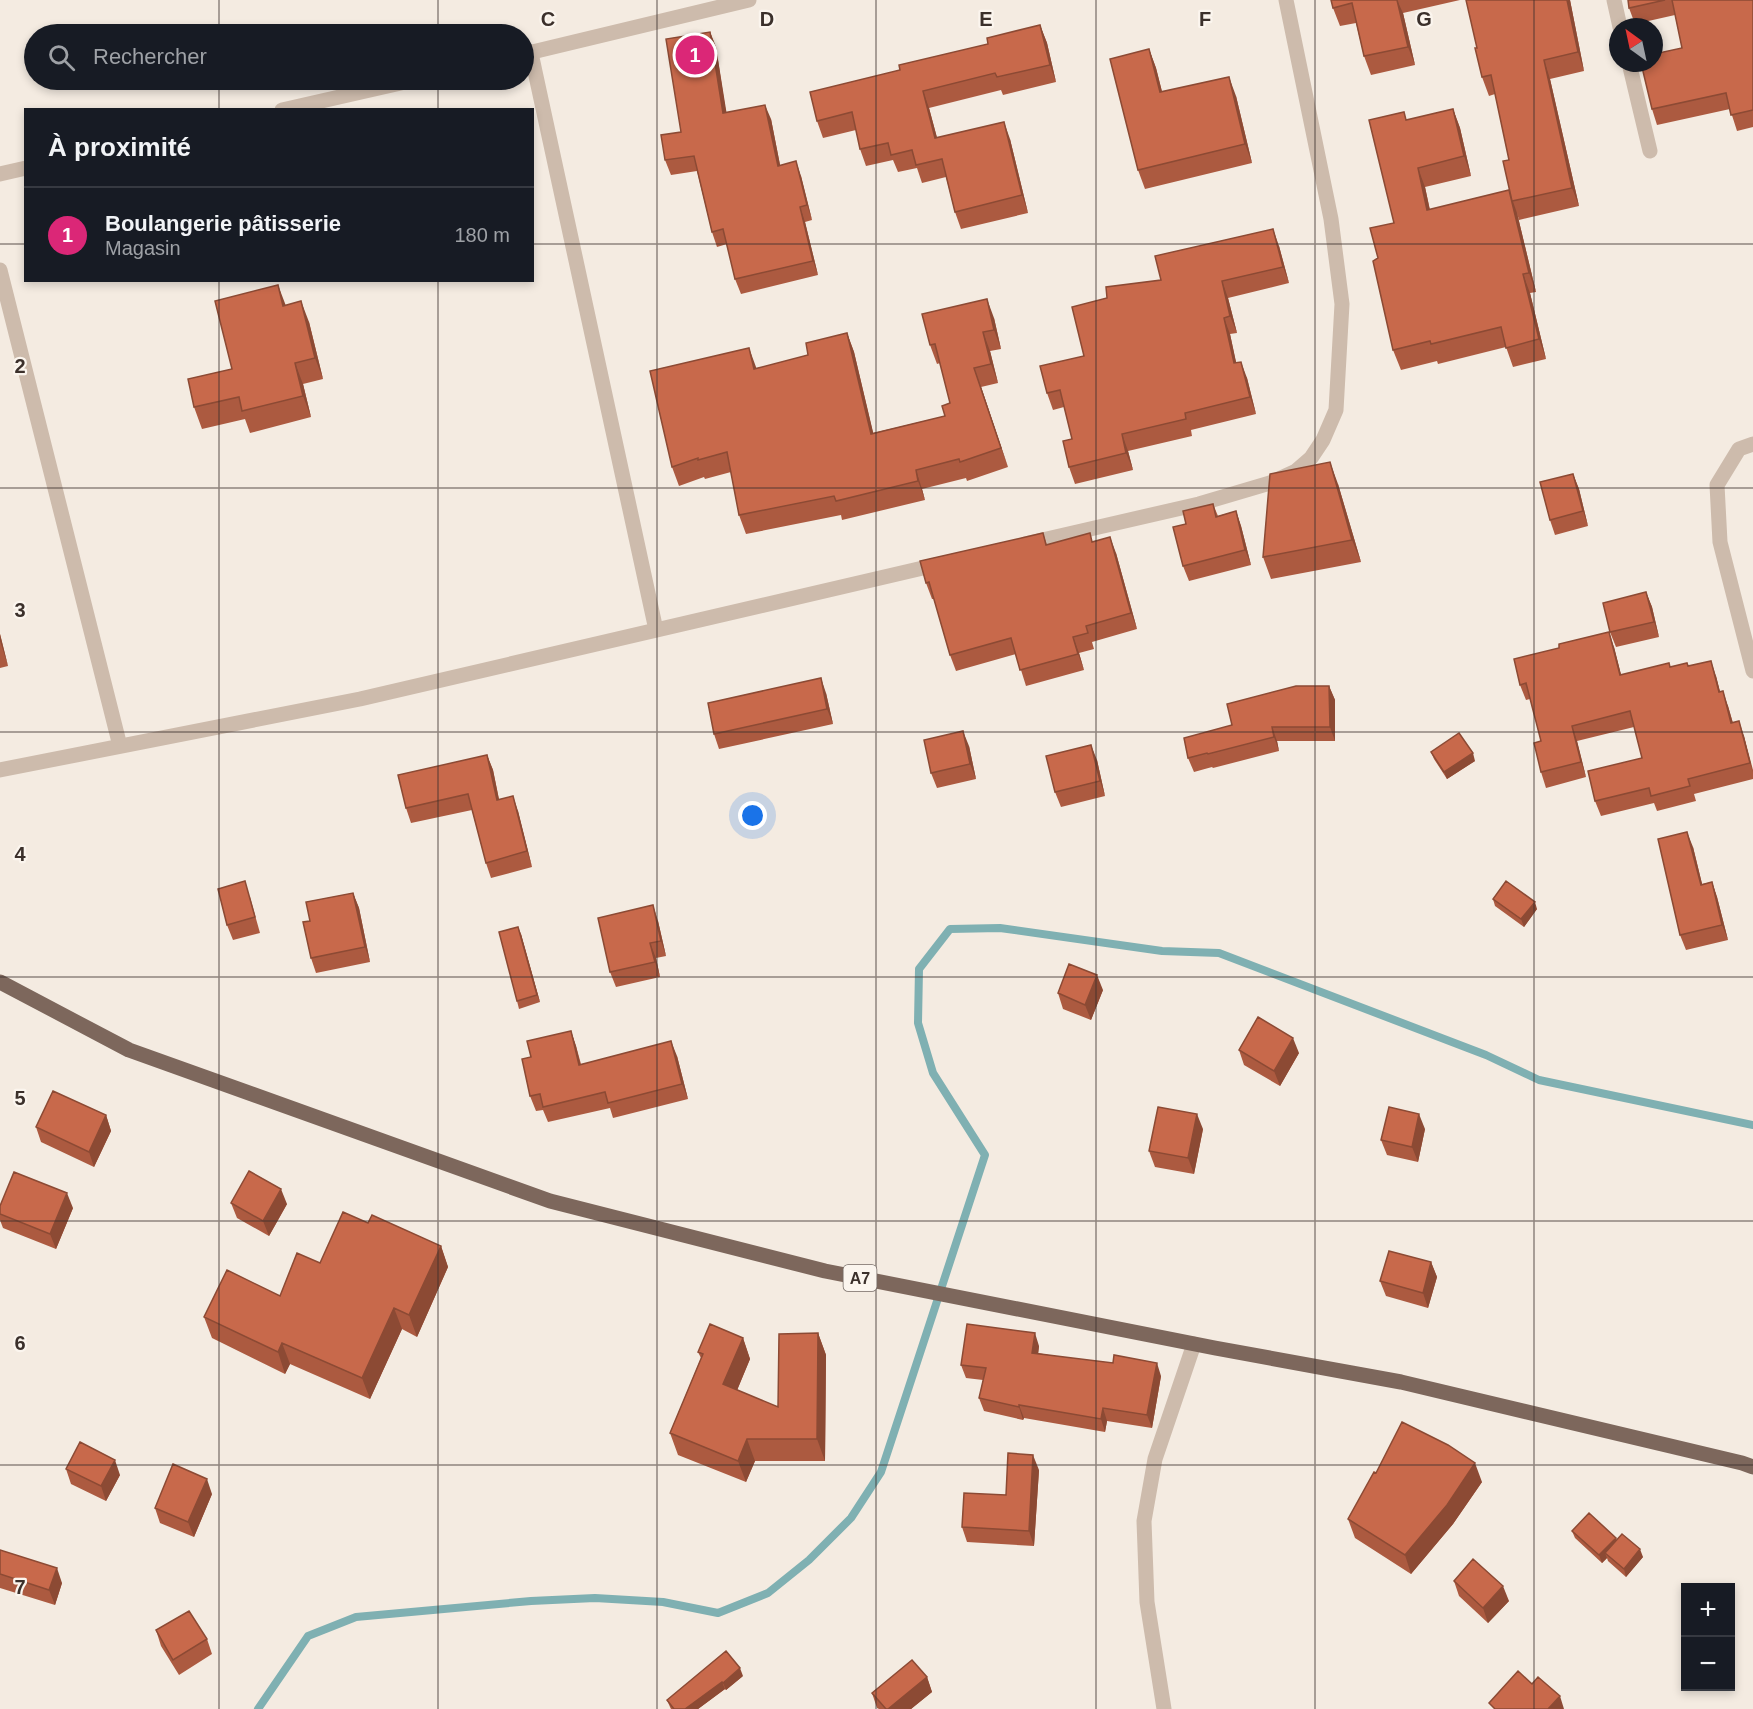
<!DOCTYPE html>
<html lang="fr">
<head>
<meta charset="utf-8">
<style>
  body { margin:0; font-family:Helvetica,sans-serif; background:#242831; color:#f1f3f6 }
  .controls { position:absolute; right:18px; bottom:18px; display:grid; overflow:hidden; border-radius:0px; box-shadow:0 3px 9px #0003 }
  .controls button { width:54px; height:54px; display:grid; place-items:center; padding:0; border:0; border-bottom:2px solid #363941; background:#171b24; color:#f1f3f6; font:30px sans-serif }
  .compass { position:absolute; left:1609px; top:18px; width:54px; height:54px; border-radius:50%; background:#171b24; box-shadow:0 3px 9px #0003; rotate:327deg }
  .you { position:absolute; left:753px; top:816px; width:21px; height:21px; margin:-15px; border:4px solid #fff; border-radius:50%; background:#1a73e8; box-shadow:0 0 0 9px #1a73e833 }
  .badge { display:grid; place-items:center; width:39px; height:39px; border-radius:50%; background:#db2777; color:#fff; font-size:20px; font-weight:700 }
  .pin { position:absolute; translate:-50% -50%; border:3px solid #fff; box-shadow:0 2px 6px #0006 }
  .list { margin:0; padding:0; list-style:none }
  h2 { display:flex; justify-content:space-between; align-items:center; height:78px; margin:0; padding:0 24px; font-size:26px }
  h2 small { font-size:20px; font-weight:400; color:#9ea1a6 }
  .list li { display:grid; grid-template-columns:39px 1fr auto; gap:18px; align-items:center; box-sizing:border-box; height:96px; padding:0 24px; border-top:2px solid #363941 }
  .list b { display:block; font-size:22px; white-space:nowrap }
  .list p { margin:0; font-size:20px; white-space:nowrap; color:#9ea1a6 }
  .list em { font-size:20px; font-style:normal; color:#9ea1a6 }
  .icon { flex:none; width:33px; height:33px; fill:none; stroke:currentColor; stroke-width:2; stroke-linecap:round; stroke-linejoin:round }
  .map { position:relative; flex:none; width:1753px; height:1709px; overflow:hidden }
  .search { position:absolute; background:#171b24; box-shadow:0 3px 9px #0003; left:24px; top:24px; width:510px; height:66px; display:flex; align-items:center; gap:15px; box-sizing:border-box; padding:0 21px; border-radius:33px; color:#9ea1a6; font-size:22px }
  .panel { position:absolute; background:#171b24; box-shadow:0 3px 9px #0003; left:24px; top:108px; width:510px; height:174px; border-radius:0px }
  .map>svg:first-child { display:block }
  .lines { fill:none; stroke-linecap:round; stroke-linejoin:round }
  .stream { stroke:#7fb0b2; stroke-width:8 }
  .minor { stroke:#cdbbac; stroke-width:15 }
  .tertiary { stroke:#cdbbac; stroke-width:15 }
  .primary { stroke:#7d675c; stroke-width:15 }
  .wall { fill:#ac5a40 }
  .shaded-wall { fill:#8c4a34 }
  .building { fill:#c8694b; stroke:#8c4a34; stroke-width:1.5 }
  .grid { fill:none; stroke:#3b302b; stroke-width:1.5; stroke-opacity:0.55 }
  .labels { text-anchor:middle; stroke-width:4.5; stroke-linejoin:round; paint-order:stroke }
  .shield { fill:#fbf5ee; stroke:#756b66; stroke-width:1.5 }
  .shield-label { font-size:16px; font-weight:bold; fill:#3b302b }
  .grid-label { font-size:20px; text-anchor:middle; font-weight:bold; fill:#3b302b; stroke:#fbf5ee; stroke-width:4.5; stroke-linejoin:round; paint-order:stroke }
</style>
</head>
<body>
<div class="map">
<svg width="1753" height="1709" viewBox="0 0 1753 1709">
  <rect width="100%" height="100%" fill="#f4ebe1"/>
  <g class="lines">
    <path class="stream" d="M258 1709 308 1636 356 1617 531 1601 595 1598 663 1602 718 1613 768 1593 809 1560 851 1518 881 1472 985 1155 933 1073 918 1023 919 969 950 929 1000 928 1162 951 1219 953 1486 1055 1539 1080 1753 1125"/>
    <path class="minor" d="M1614 0 1620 27
      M531 53 656 630
      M1629 63 1650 151
      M0 270 120 746
      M1753 444 1739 449 1717 485 1720 542 1753 671
      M1025 544 1199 504 1270 483 1296 471 1311 458 1323 440 1336 410 1342 304 1331 219 1286 0
      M0 770 360 699 940 564
      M1164 1709 1147 1602 1144 1521 1155 1459 1194 1344"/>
    <path class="tertiary" d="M524 54 749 0
      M282 110 414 80
      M0 174 26 168"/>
    <path class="primary" d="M0 982 129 1050 550 1201 825 1271 1215 1348 1401 1382 1742 1463 1753 1467"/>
  </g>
  <path class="wall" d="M1331 0H1460L1403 13 1415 65 1371 75 1364 56 1356 23 1340 26 1333 8Z
    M1570 0 1584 71 1550 79 1579 206 1519 220 1517 213 1536 292 1530 293 1546 359 1513 367 1506 347 1438 364 1437 361 1401 370 1393 350 1378 258 1394 223 1407 120 1453 109 1460 128 1471 176 1425 187 1430 210 1509 190 1512 198 1509 160 1495 94 1489 96 1482 77 1477 48Z
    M1628 0H1753V127L1737 131 1730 109 1657 125 1652 109 1682 48 1675 15 1635 24 1629 8Z
    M1040 25 1047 43 1056 82 1003 95 1001 90 929 108 937 138 1010 139 1028 213 961 229 955 212 946 177 922 183 917 168 898 172 893 160 866 166 860 149 856 130 823 138 817 121 900 70 988 44Z
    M710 32 716 47 726 113 771 119 780 165 801 176 812 220 805 222 818 275 741 294 735 279 727 244 717 247 712 232 697 171 671 175 665 160 681 132Z
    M1149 49 1156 68 1162 92 1236 96 1252 163 1145 189 1138 170Z
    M1279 246 1289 283 1228 298 1237 333 1230 334 1236 363 1247 378 1256 414 1191 430 1192 436 1128 451 1133 470 1075 484 1069 467 1072 439 1064 407 1053 410 1047 393 1084 356 1107 298 1161 280Z
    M285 305 309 322 323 379 303 384 311 417 250 433 245 419 202 429 194 407 232 369Z
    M994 318 1001 349 990 351 998 383 981 387 1008 467 967 481 966 478 922 489 925 500 842 520 841 515 746 534 739 515 731 472 705 479 704 477 679 486 672 467 756 369 808 355 847 333 854 352 873 433 945 416 950 403 940 363 937 364 930 345Z
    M1573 474 1579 489 1588 526 1555 535 1550 520Z
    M1338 484 1361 562 1271 579 1263 557Z
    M1213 504 1218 516 1236 511 1241 526 1251 565 1189 581 1183 566 1186 524Z
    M1043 533 1047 545 1093 542 1116 553 1137 629 1092 642 1094 649 1079 653 1084 670 1026 686 1016 654 956 671 950 655 934 599H932L926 583Z
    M1646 592 1652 607 1659 637 1616 647 1610 632Z
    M0 634 8 666 0 668Z
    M1614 647 1621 675 1670 667 1688 666 1716 676 1720 692 1728 706 1733 723 1744 736 1753 770V779L1694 794 1696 801 1657 811 1654 803 1601 816 1595 801 1642 758 1634 727 1577 741 1586 777 1546 788 1541 772V741L1530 699 1526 700 1520 685Z
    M1329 686 1335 700V741H1277L1279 751 1213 768 1212 767 1194 772 1188 758 1232 725Z
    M826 693 833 724 719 749 714 734Z
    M969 746 976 779 937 788 931 773Z
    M1431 752 1475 761 1447 779 1434 759Z
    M487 755 493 770 499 799 518 811 532 867 491 878 486 863 472 810 411 823 406 808Z
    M1097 760 1105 796 1061 807 1055 792Z
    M1693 847 1702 884 1712 882 1717 897 1728 940 1686 950 1680 935Z
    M353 893 359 908 370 962 316 973 311 958Z
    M250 897 260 933 233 940 227 925Z
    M1493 899 1537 909 1524 927 1495 906Z
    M658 921 666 956 656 958 660 977 616 987 610 972Z
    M521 934 540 1002 519 1009 517 1001Z
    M1103 990 1091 1020 1063 1009 1058 993Z
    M571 1031 576 1046 581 1064 677 1056 688 1099 613 1118 610 1108 548 1122 543 1110 536 1111 530 1096 531 1057Z
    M1239 1050 1299 1053 1280 1086 1244 1065Z
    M106 1115 111 1131 94 1167 41 1142 36 1127Z
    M1203 1129 1194 1174 1155 1167 1149 1151Z
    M1425 1129 1418 1162 1387 1155 1381 1140Z
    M231 1203 287 1204 269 1236 237 1218Z
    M0 1206 73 1208 56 1249 3 1228 0 1220Z
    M368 1223 441 1246 448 1267 417 1337 402 1329 370 1399 290 1364 285 1374 212 1338 204 1317 280 1296Z
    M1431 1262 1437 1277 1428 1308 1386 1296 1380 1281Z
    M818 1333 826 1355 825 1461H755L746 1482 678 1455 670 1433 701 1358 698 1352 743 1338 750 1359 737 1390 778 1407Z
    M1039 1346 1038 1353 1161 1376 1152 1428 1107 1421 1105 1432 1024 1418 1023 1420 984 1411 979 1398 983 1380 966 1378 961 1365Z
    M66 1469 120 1475 106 1501 71 1484Z
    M1039 1470 1034 1546 967 1542 962 1527 1006 1495Z
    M1376 1473 1482 1482 1453 1524 1411 1574 1355 1538 1348 1519Z
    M212 1494 194 1537 160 1523 155 1508Z
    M1572 1531 1616 1540 1643 1557 1626 1577 1608 1561 1607 1558 1602 1563 1575 1538Z
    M0 1551 62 1583 55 1605 0 1588Z
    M1454 1581 1509 1601 1488 1623 1459 1596Z
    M156 1630 207 1639 212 1654 179 1675 161 1646Z
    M743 1676 726 1690 725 1689 698 1709H671L670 1707 667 1700Z
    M927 1677 932 1692 911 1709H879L877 1708 872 1693Z"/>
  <path class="shaded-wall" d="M1397 0 1403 13 1415 65 1408 47Z
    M1567 0H1570L1584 71 1578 52Z
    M1040 25 1047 43 1056 82 1050 65Z
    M710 32 716 47 729 128 723 113Z
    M1149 49 1156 68 1167 111 1160 92Z
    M1544 60 1550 79 1579 206 1572 188Z
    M1229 77 1236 96 1252 163 1245 144Z
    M923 91 929 108 942 156 935 138Z
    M765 105 771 119 783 180 778 166Z
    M1453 109 1460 128 1471 176 1464 156Z
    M1004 122 1010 139 1028 213 1022 195Z
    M796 161 801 176 812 220 807 205Z
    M1418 168 1425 187 1434 230 1427 210Z
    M1509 190 1517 213 1536 292 1529 273Z
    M800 207 805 222 818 275 813 261Z
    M1273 229 1279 246 1289 283 1283 267Z
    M1523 274 1530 293 1546 359 1539 339Z
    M1222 281 1228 298 1237 333 1230 316Z
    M278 285 286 306H283Z
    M987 299 994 318 1001 349 994 330Z
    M301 301 309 322 323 379 315 358Z
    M1224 318 1230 334 1240 380 1234 363Z
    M983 332 990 351 998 383 991 364Z
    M847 333 854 352 878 453 871 434Z
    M749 348 756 367 761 388 754 369Z
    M1241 362 1247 378 1256 414 1250 397Z
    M295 363 303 384 311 417 303 396Z
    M974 368 981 387 1008 467 1001 448Z
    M1122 434 1128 451 1133 470 1126 453Z
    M1330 462 1338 484 1361 562 1352 540Z
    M916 470 922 489 925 500 918 481Z
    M1573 474 1579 489 1588 526 1583 511Z
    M1236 511 1241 526 1251 565 1245 550Z
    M1110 537 1116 553 1137 629 1131 613Z
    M1646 592 1652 607 1659 637 1654 622Z
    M1609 632 1614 647 1625 690 1620 675Z
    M0 634 8 666 2 647 0 641Z
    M1073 637 1079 653 1084 670 1078 654Z
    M1711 661 1716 676 1724 707 1719 692Z
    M821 678 826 693 833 724 827 709Z
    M1329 686 1335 700V741L1330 727Z
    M1723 691 1728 706 1737 738 1731 723Z
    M1739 721 1744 736 1753 773 1750 763Z
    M1572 726 1577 741 1586 777 1581 762Z
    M1272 727 1277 741 1279 751 1274 737Z
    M963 731 969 746 976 779 970 764Z
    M1091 745 1097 760 1105 796 1100 781Z
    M1473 753 1475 761 1447 779 1444 772Z
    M487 755 493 770 502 815 497 800Z
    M513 796 518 811 532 867 527 851Z
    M1687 832 1693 847 1706 900 1701 885Z
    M1712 882 1717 897 1728 940 1722 925Z
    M353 893 359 908 370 962 365 947Z
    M1535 902 1537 909 1524 927 1521 919Z
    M653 905 658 921 666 956 661 941Z
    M518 927 521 934 540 1002 537 995Z
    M650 943 656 958 660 977 655 962Z
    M1097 975 1103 990 1091 1020 1085 1005Z
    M571 1031 576 1046 584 1080 579 1065Z
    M1293 1038 1299 1053 1280 1086 1274 1071Z
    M671 1041 677 1056 688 1099 682 1084Z
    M1197 1114 1203 1129 1194 1174 1188 1158Z
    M1419 1114 1425 1129 1418 1162 1412 1147Z
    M106 1115 111 1131 94 1167 89 1152Z
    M281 1189 287 1204 269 1236 263 1221Z
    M67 1193 73 1208 56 1249 50 1234Z
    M441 1246 448 1267 417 1337 409 1315Z
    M1431 1262 1437 1277 1428 1308 1423 1293Z
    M394 1308 402 1329 370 1399 362 1378Z
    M818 1333 826 1355 825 1461 817 1439Z
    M1035 1333 1039 1346 1037 1366 1032 1353Z
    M743 1338 750 1359 731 1405 723 1384Z
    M282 1343 290 1364 285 1374 278 1352Z
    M1157 1363 1161 1376 1152 1428 1147 1415Z
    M1019 1405 1024 1418 1023 1420 1019 1407Z
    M1103 1408 1107 1421 1105 1432 1101 1419Z
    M747 1439 755 1461 746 1482 738 1461Z
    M1033 1455 1039 1470 1034 1546 1029 1531Z
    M115 1460 120 1475 106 1501 101 1486Z
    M1475 1463 1482 1482 1453 1524 1411 1574 1405 1555Z
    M207 1479 212 1494 194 1537 188 1522Z
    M1616 1538 1618 1546 1605 1553 1607 1558 1602 1563 1599 1555Z
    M1640 1549 1643 1557 1626 1577 1624 1569Z
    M57 1568 62 1583 55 1605 49 1590Z
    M1503 1586 1509 1601 1488 1623 1483 1608Z
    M740 1668 743 1676 726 1690 723 1683Z
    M927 1677 932 1692 911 1709H888Z
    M722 1682 725 1689 698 1709H685Z
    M1560 1696 1564 1709H1548Z"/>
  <path class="building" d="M1331 0H1397L1408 47 1364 56 1352 3 1333 8Z
    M1466 0H1567L1578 52 1544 60 1572 188 1512 201 1503 161 1509 160 1491 75 1482 77 1475 48H1477Z
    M1628 0H1665L1629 8Z
    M1672 0H1753V110L1731 115 1726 93 1652 109 1641 63H1654V54L1682 48Z
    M1040 25 1050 65 997 77 995 73 923 91 935 138 1004 122 1022 195 955 212 942 159 916 165 912 150 891 155 888 143 860 149 852 112 817 121 810 92 900 70 899 65 988 44 987 38Z
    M710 32 723 113 765 105 778 166 796 161 807 205 800 207 813 261 735 279 723 229 712 232 694 156 665 160 661 135 681 132 666 39Z
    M1149 49 1160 92 1229 77 1245 144 1138 170 1110 59Z
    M1453 109 1464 156 1418 168 1427 210 1509 190 1529 273 1523 274 1539 339 1506 348 1501 327 1431 344 1430 341 1393 350 1373 261 1378 258 1370 228 1394 223 1369 120 1404 112 1406 120Z
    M1273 229 1283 267 1222 281 1230 316 1224 318 1234 363 1241 362 1250 397 1185 413 1186 419 1122 434 1126 453 1069 467 1063 441 1072 439 1060 390 1047 393 1040 366 1084 356 1072 307 1107 298 1106 287 1161 280 1155 256Z
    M278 285 283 306 301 301 315 358 295 363 303 396 242 411 239 397 194 407 188 379 232 369 215 301Z
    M987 299 994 330 983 332 991 364 974 368 1001 448 960 462 959 459 916 470 918 481 836 501 834 496 739 515 727 452 698 460V458L672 467 650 371 749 348 754 369 808 355 806 343 847 333 871 434 945 416 942 406 950 403 935 344 930 345 922 314Z
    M1330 462 1352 540 1263 557 1270 474Z
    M1573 474 1583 511 1550 520 1540 482Z
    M1213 504 1216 517 1236 511 1245 550 1183 566 1173 527 1186 524 1183 511Z
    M1043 533 1046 545 1090 533 1092 542 1110 537 1131 613 1086 626 1088 633 1073 637 1078 654 1020 670 1011 638 950 655 929 582 926 583 920 561Z
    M1646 592 1654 622 1610 632 1603 603Z
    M1609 632 1620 675 1669 663 1670 667 1687 663 1688 666 1711 661 1719 692 1723 691 1731 723 1739 721 1750 763 1688 779 1690 786 1651 796 1649 788 1595 801 1588 771 1642 758 1630 711 1572 726 1581 762 1541 772 1534 743 1541 741 1526 683 1520 685 1514 659 1559 648V644Z
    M821 678 827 709 714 734 708 703Z
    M1296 686H1329L1330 727H1272L1274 737 1208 754 1207 753 1188 758 1184 738 1232 725 1227 704Z
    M963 731 970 764 931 773 924 740Z
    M1459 733 1473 753 1444 772 1431 752Z
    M1091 745 1100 781 1055 792 1046 756Z
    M487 755 497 800 513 796 527 851 486 863 468 794 406 808 398 775Z
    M1687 832 1701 885 1712 882 1722 925 1680 935 1658 839Z
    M245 881 255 917 227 925 218 889Z
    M1506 881 1535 902 1521 919 1493 899Z
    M353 893 365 947 311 958 303 922 310 921 306 902Z
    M653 905 661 941 650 943 655 962 610 972 598 918Z
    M518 927 537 995 517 1001 499 932Z
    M1069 964 1097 975 1085 1005 1058 993Z
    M1258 1017 1293 1038 1274 1071 1239 1050Z
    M571 1031 579 1065 671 1041 682 1084 608 1103 605 1092 543 1107 540 1094 530 1096 522 1059 531 1057 527 1041Z
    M53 1091 106 1115 89 1152 36 1127Z
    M1158 1107 1197 1114 1188 1158 1149 1151Z
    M1389 1107 1419 1114 1412 1147 1381 1140Z
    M249 1171 281 1189 263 1221 231 1203Z
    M14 1172 67 1193 50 1234 0 1214V1206Z
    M343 1212 368 1223 372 1215 441 1246 409 1315 394 1308 362 1378 282 1343 278 1352 204 1317 227 1270 280 1296 297 1253 320 1263Z
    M1389 1251 1431 1262 1423 1293 1380 1281Z
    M710 1324 743 1338 723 1384 778 1407 779 1334 818 1333 817 1439H747L738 1461 670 1433 703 1354 698 1352Z
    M967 1324 1035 1333 1032 1353 1113 1363 1114 1355 1157 1363 1147 1415 1103 1408 1101 1419 1019 1405V1407L979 1398 986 1368 961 1365Z
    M1402 1422 1448 1445 1475 1463 1447 1505 1405 1555 1348 1519 1374 1472 1376 1473Z
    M80 1442 115 1460 101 1486 66 1469Z
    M1008 1453 1033 1455 1029 1531 962 1527 964 1493 1006 1495Z
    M173 1464 207 1479 188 1522 155 1508Z
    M1589 1513 1616 1538 1599 1555 1572 1531Z
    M1622 1534 1640 1549 1624 1569 1605 1553Z
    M0 1550 57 1568 49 1590 0 1574Z
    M1473 1559 1503 1586 1483 1608 1454 1581Z
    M189 1611 207 1639 173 1660 156 1630Z
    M726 1651 740 1668 723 1683 722 1682 685 1709H674L667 1700Z
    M912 1660 927 1677 888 1709H886L872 1693Z
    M1518 1671 1532 1684 1538 1677 1560 1696 1548 1709H1495L1489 1703Z"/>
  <path class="grid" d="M219 0V34M438 0V34M657 0V1709M876 0V1709M1096 0V1709M1315 0V1709M1534 0V1709M219 80V110M438 80V110M0 244H26M532 244H1753M219 280V1709M438 280V1709M0 488H1753M0 732H1753M0 977H1753M0 1221H1753M0 1465H1753"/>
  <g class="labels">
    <rect class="shield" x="843.5" y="1265" width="33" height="26" rx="4.5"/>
    <g class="shield-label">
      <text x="860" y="1284">A7</text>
    </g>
  </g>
  <g class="grid-label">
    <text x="548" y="26">C</text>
    <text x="767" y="26">D</text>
    <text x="986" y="26">E</text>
    <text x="1205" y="26">F</text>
    <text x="1424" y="26">G</text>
    <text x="20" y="373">2</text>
    <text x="20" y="617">3</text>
    <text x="20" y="861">4</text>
    <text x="20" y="1105">5</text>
    <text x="20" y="1350">6</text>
    <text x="20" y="1594">7</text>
  </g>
</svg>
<div class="controls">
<button>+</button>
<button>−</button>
</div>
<svg class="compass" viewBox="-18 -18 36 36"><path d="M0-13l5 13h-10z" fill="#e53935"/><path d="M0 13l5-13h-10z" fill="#9ea1a6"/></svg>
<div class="you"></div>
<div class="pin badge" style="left:695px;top:55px">1</div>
<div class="search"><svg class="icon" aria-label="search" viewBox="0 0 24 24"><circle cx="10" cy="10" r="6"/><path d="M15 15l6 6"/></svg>Rechercher</div>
<section class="panel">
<h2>À proximité<small></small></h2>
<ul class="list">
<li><span class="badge">1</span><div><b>Boulangerie pâtisserie</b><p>Magasin</p></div><em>180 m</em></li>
</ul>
</section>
</div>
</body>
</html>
